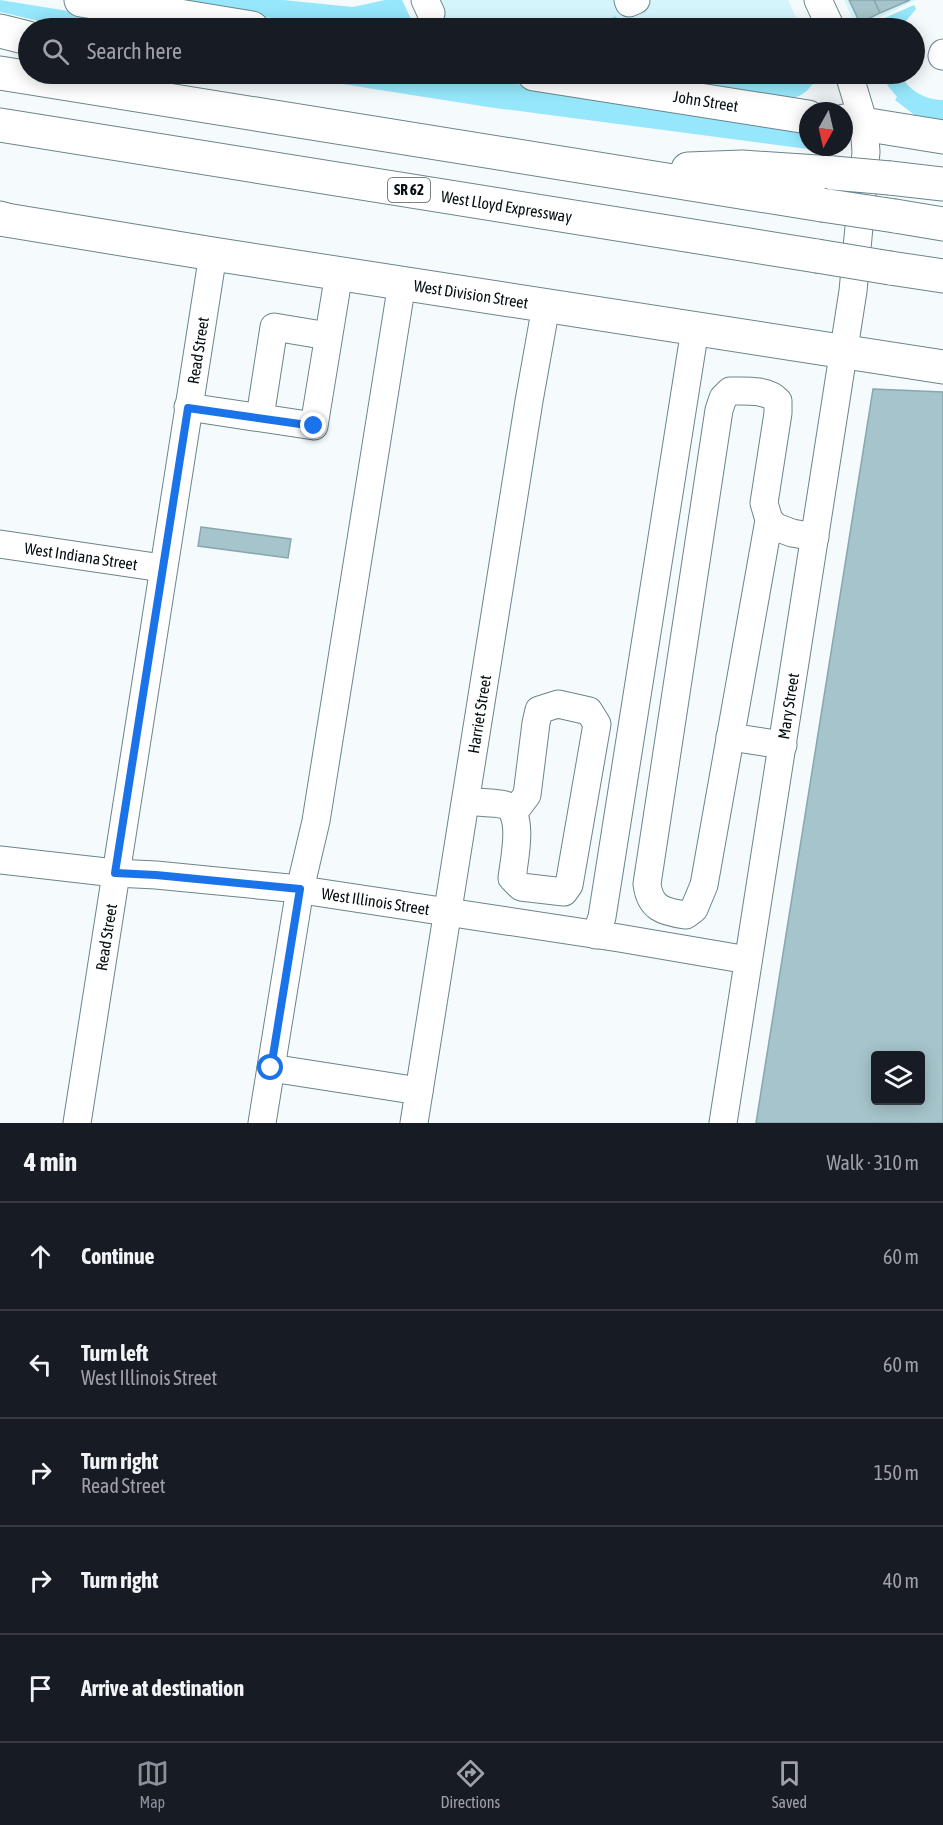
<!DOCTYPE html>
<html lang="en">
<head>
<meta charset="utf-8">
<style>
  body { margin:0; font-family:"Asap Condensed",sans-serif; background:#20242c; color:#f1f3f6 }
  .controls { position:absolute; right:18px; bottom:18px; display:grid; overflow:hidden; border-radius:6px; box-shadow:0 3px 15px #0003 }
  .controls button { width:54px; height:54px; display:grid; place-items:center; padding:0; border:0; border-bottom:2px solid #363941; background:#171b24; color:#f1f3f6; font:30px sans-serif }
  .compass { position:absolute; left:799px; top:102px; width:54px; height:54px; border-radius:50%; background:#171b24; box-shadow:0 3px 15px #0003; rotate:188deg }
  .stop { position:absolute; width:18px; height:18px; margin:-14px; border:4px solid #1a73e8; border-radius:50%; background:#fff }
  .stop.end { background:#1a73e8; border-color:#fff; box-shadow:0 2px 6px #0008 }
  .list { margin:0; padding:0; list-style:none }
  h2 { display:flex; justify-content:space-between; align-items:center; height:78px; margin:0; padding:0 24px; font-size:26px }
  h2 small { font-size:20px; font-weight:400; color:#9ea1a6 }
  .list li { display:grid; grid-template-columns:39px 1fr auto; gap:18px; align-items:center; box-sizing:border-box; height:108px; padding:0 24px; border-top:2px solid #363941 }
  .list b { display:block; font-size:22px; white-space:nowrap }
  .list p { margin:0; font-size:20px; white-space:nowrap; color:#9ea1a6 }
  .list em { font-size:20px; font-style:normal; color:#9ea1a6 }
  .icon { flex:none; width:33px; height:33px; fill:none; stroke:currentColor; stroke-width:2; stroke-linecap:round; stroke-linejoin:round }
  .map { position:relative; flex:none; width:943px; height:1123px; overflow:hidden }
  .search { position:absolute; background:#171b24; box-shadow:0 3px 15px #0003; left:18px; right:18px; top:18px; height:66px; display:flex; align-items:center; gap:15px; box-sizing:border-box; padding:0 21px; border-radius:33px; color:#9ea1a6; font-size:22px }
  .sheet { height:618px; background:#171b24 }
  nav { display:flex; justify-content:space-around; align-items:center; box-sizing:border-box; height:84px; border-top:2px solid #363941; background:#171b24; font-size:16px; color:#9ea1a6 }
  nav a { display:grid; justify-items:center; gap:3px }
  nav .on { color:#8c9099 }
  .map>svg:first-child { display:block }
  .built { fill:#d5f5fd }
  .green { fill:#96e7fb }
  .building { fill:#a6c4cb; stroke:#89a6ad; stroke-width:1.5; fill-rule:evenodd }
  .lines { fill:none; stroke-linecap:round; stroke-linejoin:round }
  .minor-casing { stroke:#6a858c; stroke-width:29 }
  .major-casing { stroke:#6a858c; stroke-width:35 }
  .highway-casing { stroke:#6a858c; stroke-width:35 }
  .minor { stroke:#fff; stroke-width:27 }
  .major { stroke:#fff; stroke-width:33 }
  .highway { stroke:#fff; stroke-width:33 }
  .highway-bridge-casing { stroke:#6a858c; stroke-width:35; stroke-linecap:butt }
  .highway-bridge { stroke:#fff; stroke-width:33 }
  .route { stroke:#1a73e8; stroke-width:8 }
  .labels { text-anchor:middle; stroke-width:4.5; stroke-linejoin:round; paint-order:stroke }
  .shield { fill:#fff; stroke:#505758; stroke-width:1.5 }
  .shield-label { font-size:15px; font-weight:bold; fill:#050f11 }
  .street-label { font-size:16px; fill:#050f11; stroke:#fff }
</style>
</head>
<body>
<div class="map">
<svg width="943" height="1123" viewBox="0 0 943 1123">
  <rect width="100%" height="100%" fill="#f5fbfd"/>
  <path class="built" d="M434 0H788L801 28H618L615 16 582 28H451L445 27Z
    M844 0H916L857 28Z"/>
  <path class="green" d="M0 0 174 28H69L0 12Z
    M158 0H283L353 7 385 0H402L412 21 451 28H335Z
    M914 5 916 9 906 21 902 28H862Z
    M616 16 618 28H582Z
    M279 74H452L808 130V147H831V152L488 107Z
    M613 74H819V75C806 95 800 98 777 101Z
    M882 74H900C908 90 925 100 943 100V127L917 117 895 100 897 97 888 86Z"/>
  <path class="building" d="M849 0H874L880 13 860 23Z
    M874 0H910L880 13Z
    M873 389 943 392V1123H756ZM876 1056H920V1100H876Z
    M201 527 291 539 288 558 198 546Z"/>
  <g class="lines">
    <g class="minor-casing">
      <g id="minor">
        <path d="M425 0 431 13"/>
        <path d="M628 0 629 3 636 0"/>
        <path d="M818 0 831 28"/>
        <path d="M942 56 943 53"/>
        <path d="M188 407 314 426 339 273"/>
        <path d="M260 417 274 327 328 336"/>
        <path d="M769 520 704 885 694 909 686 915C663 912 650 908 647 884L719 410 723 398 730 391C745 391 767 389 778 401V413L764 503 769 520 776 527 792 533 815 537"/>
        <path id="s1" d="M0 544 162 568"/>
        <path d="M730 737 783 745"/>
        <path d="M466 801C477 803 495 802 505 805 525 813 514 861 512 878L521 887 564 892 569 885 597 724 589 711 558 704 539 710 536 723 527 795 514 812"/>
        <path id="s2" d="M0 860 115 873 156 875 289 888 619 938 748 960"/>
        <path d="M596 935 602 917 695 329"/>
        <path d="M271 1068 419 1091"/>
        <path id="s3" d="M77 1123 213 254"/>
        <path d="M262 1123 300 889 316 821 402 283"/>
        <path id="s4" d="M414 1123 529 401 546 306"/>
        <path id="s5" d="M723 1123 853 291 866 152 864 124 849 74"/>
      </g>
    </g>
    <g class="major-casing">
      <g id="major">
        <path d="M81 0 252 28"/>
        <path id="s6" d="M534 74 808 117"/>
        <path d="M844 121 943 137"/>
        <path id="s7" d="M0 219 213 254 943 367"/>
      </g>
    </g>
    <g class="highway-casing">
      <g id="highway">
        <path d="M0 31 28 38"/>
        <path d="M0 73 822 205"/>
        <path id="s8" d="M0 125 817 256"/>
        <path d="M688 169 742 167 833 173"/>
        <path d="M890 178 943 184"/>
        <path d="M895 216 943 224"/>
        <path d="M0 218 7 220"/>
        <path d="M890 268 943 276"/>
      </g>
    </g>
    <use href="#minor" class="minor"/>
    <use href="#major" class="major"/>
    <use href="#highway" class="highway"/>
    <g class="highway-bridge-casing">
      <path id="highway-bridge" d="M833 173 890 178
        M822 205 895 216
        M817 256 890 268"/>
    </g>
    <use href="#highway-bridge" class="highway-bridge"/>
  </g>
  <g class="lines">
    <path class="route" d="M271 1068 300 889 156 875 115 873 188 408 314 426"/>
  </g>
  <g class="labels">
    <rect class="shield" x="388" y="178" width="42" height="24" rx="4.5"/>
    <g class="shield-label">
      <text x="409" y="195">SR 62</text>
    </g>
    <g class="street-label">
      <text dy="6" stroke="none"><textPath href="#s6" startOffset="174">John Street</textPath></text>
      <text dy="6" stroke="none"><textPath href="#s8" startOffset="513">West Lloyd Expressway</textPath></text>
      <text dy="6" stroke="none"><textPath href="#s7" startOffset="477">West Division Street</textPath></text>
      <text dy="6" stroke="none"><textPath href="#s3" startOffset="782">Read Street</textPath></text>
      <text dy="6" stroke="none"><textPath href="#s1" startOffset="82">West Indiana Street</textPath></text>
      <text dy="6" stroke="none"><textPath href="#s5" startOffset="422">Mary Street</textPath></text>
      <text dy="6" stroke="none"><textPath href="#s4" startOffset="414">Harriet Street</textPath></text>
      <text dy="6" stroke="none"><textPath href="#s2" startOffset="378">West Illinois Street</textPath></text>
      <text dy="6" stroke="none"><textPath href="#s3" startOffset="188">Read Street</textPath></text>
    </g>
  </g>
</svg>
<div class="controls">
<button><svg class="icon" aria-label="layers" viewBox="0 0 24 24"><path d="M12 4l9 5-9 5-9-5zM3 14l9 5 9-5"/></svg></button>
</div>
<svg class="compass" viewBox="-18 -18 36 36"><path d="M0-13l5 13h-10z" fill="#e53935"/><path d="M0 13l5-13h-10z" fill="#9ea1a6"/></svg>
<div class="stop" style="left:271px;top:1068px"></div>
<div class="stop end" style="left:314px;top:426px"></div>
<div class="search"><svg class="icon" aria-label="search" viewBox="0 0 24 24"><circle cx="10" cy="10" r="6"/><path d="M15 15l6 6"/></svg>Search here</div>
</div>
<section class="sheet">
<h2>4 min<small>Walk · 310 m</small></h2>
<ul class="list">
<li><svg class="icon" aria-label="ahead" viewBox="0 0 24 24"><path d="M12 20V5M6 11l6-6 6 6"/></svg><div><b>Continue</b></div><em>60 m</em></li>
<li><svg class="icon" aria-label="left" viewBox="0 0 24 24"><path d="M17 20v-9H6M10 6l-5 5 5 5"/></svg><div><b>Turn left</b><p>West Illinois Street</p></div><em>60 m</em></li>
<li><svg class="icon" aria-label="right" viewBox="0 0 24 24"><path d="M7 20v-9h11M14 6l5 5-5 5"/></svg><div><b>Turn right</b><p>Read Street</p></div><em>150 m</em></li>
<li><svg class="icon" aria-label="right" viewBox="0 0 24 24"><path d="M7 20v-9h11M14 6l5 5-5 5"/></svg><div><b>Turn right</b></div><em>40 m</em></li>
<li><svg class="icon" aria-label="arrive" viewBox="0 0 24 24"><path d="M6 21V4h12l-3 4 3 4H6"/></svg><div><b>Arrive at destination</b></div></li>
</ul>
</section>
<nav>
<a class="on"><svg class="icon" aria-label="map" viewBox="0 0 24 24"><path d="M3 6l6-2 6 2 6-2v14l-6 2-6-2-6 2zM9 4v14M15 6v14"/></svg>Map</a>
<a><svg class="icon" aria-label="directions" viewBox="0 0 24 24"><path d="M12 3l9 9-9 9-9-9zM9 14v-3h6M13 9l2 2-2 2"/></svg>Directions</a>
<a><svg class="icon" aria-label="saved" viewBox="0 0 24 24"><path d="M7 4h10v16l-5-4-5 4z"/></svg>Saved</a>
</nav>
</body>
</html>
